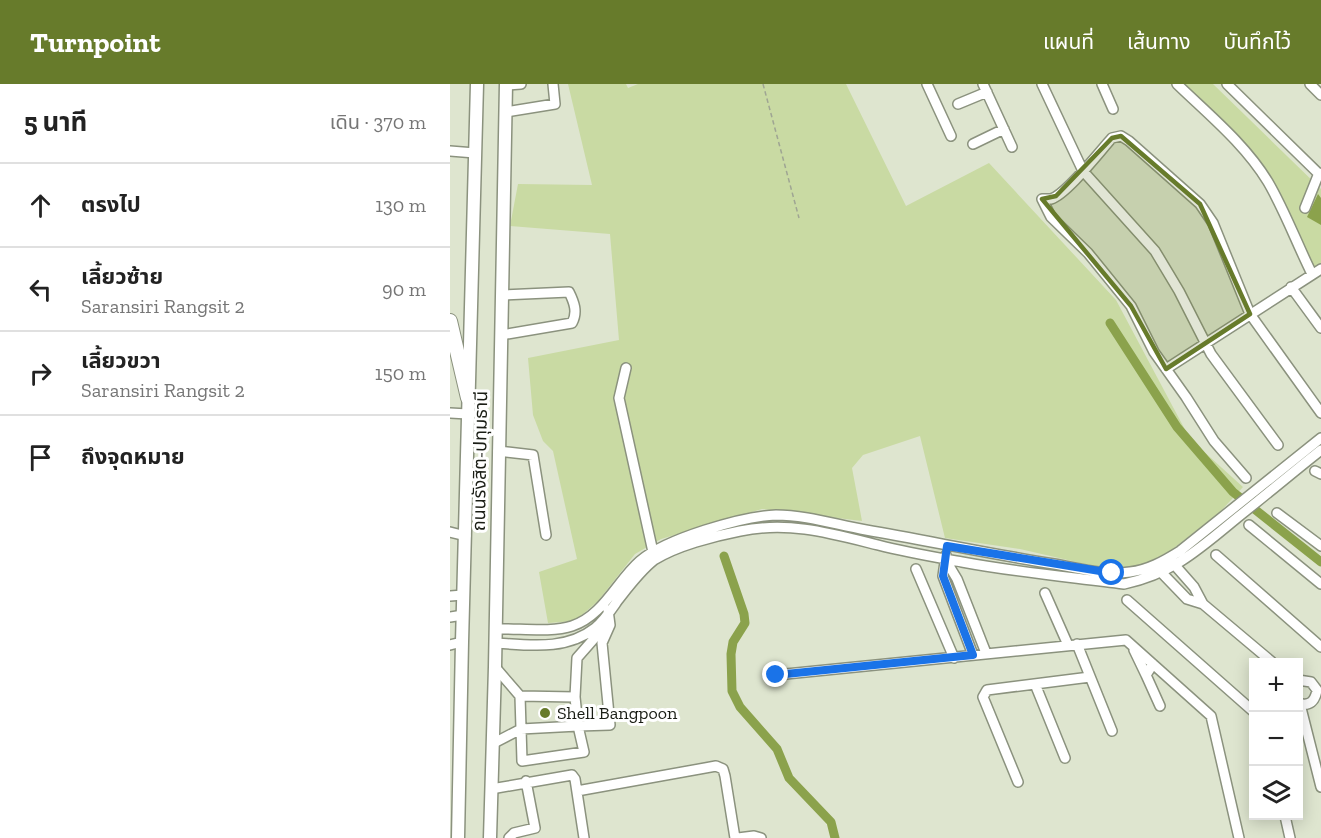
<!DOCTYPE html>
<html lang="th">
<head>
<meta charset="utf-8">
<style>
  body { margin:0; font-family:"Zilla Slab","Noto Sans Thai",serif; background:#f2f2f2; color:#222 }
  .controls { position:absolute; right:18px; bottom:18px; display:grid; overflow:hidden; border-radius:0px; box-shadow:0 3px 15px #0003 }
  .controls button { width:54px; height:54px; display:grid; place-items:center; padding:0; border:0; border-bottom:2px solid #e0e0e0; background:#fff; color:#222; font:30px sans-serif }
  .stop { position:absolute; width:18px; height:18px; margin:-14px; border:4px solid #1a73e8; border-radius:50%; background:#fff }
  .stop.end { background:#1a73e8; border-color:#fff; box-shadow:0 2px 6px #0008 }
  .list { margin:0; padding:0; list-style:none }
  h2 { display:flex; justify-content:space-between; align-items:center; height:78px; margin:0; padding:0 24px; font-size:26px }
  h2 small { font-size:20px; font-weight:400; color:#767676 }
  .list li { display:grid; grid-template-columns:39px 1fr auto; gap:18px; align-items:center; box-sizing:border-box; height:84px; padding:0 24px; border-top:2px solid #e0e0e0 }
  .list b { display:block; font-size:22px; white-space:nowrap }
  .list p { margin:0; font-size:20px; white-space:nowrap; color:#767676 }
  .list em { font-size:20px; font-style:normal; color:#767676 }
  .icon { flex:none; width:33px; height:33px; fill:none; stroke:currentColor; stroke-width:2; stroke-linecap:round; stroke-linejoin:round }
  .map { position:relative; flex:none; width:871px; height:754px; overflow:hidden }
  header { display:flex; align-items:center; gap:36px; box-sizing:border-box; height:84px; padding:0 30px; background:#677b2b; color:#fff }
  header strong { font-size:28px }
  nav { display:flex; gap:33px; margin-inline-start:auto; font-size:21px }
  main { display:flex }
  aside { flex:1; background:#fff }
  .map>svg:first-child { display:block }
  .green { fill:#c9daa3 }
  .water { fill:#8ba24c }
  .lines { fill:none; stroke-linecap:round; stroke-linejoin:round }
  .canal { stroke:#8ba24c; stroke-width:9 }
  .minor-casing { stroke:#8b927e; stroke-width:12 }
  .major-casing { stroke:#8b927e; stroke-width:15 }
  .highway-casing { stroke:#8b927e; stroke-width:16 }
  .path { stroke:#9fa593; stroke-width:1.5; stroke-dasharray:4.5 3; stroke-linecap:butt }
  .minor { stroke:#fff; stroke-width:9 }
  .major { stroke:#fff; stroke-width:12 }
  .highway { stroke:#fff; stroke-width:14 }
  .route { stroke:#1a73e8; stroke-width:8 }
  .marked { fill:#677b2b; fill-opacity:0.2; stroke:#677b2b; stroke-width:4.5; stroke-linejoin:round }
  .poi-dot { fill:#677b2b; stroke:#fff; stroke-width:2 }
  .labels { text-anchor:middle; stroke-width:6; stroke-linejoin:round; paint-order:stroke }
  .street-label { font-size:18px; fill:#1a1d15; stroke:#fff }
  .poi-label { font-size:18px; fill:#1a1d15; stroke:#fff; text-anchor:start }
</style>
</head>
<body>
<header>
<strong>Turnpoint</strong>
<nav><a>แผนที่</a><a>เส้นทาง</a><a>บันทึกไว้</a></nav>
</header>
<main>
<aside>
<h2>5 นาที<small>เดิน · 370 m</small></h2>
<ul class="list">
<li><svg class="icon" aria-label="ahead" viewBox="0 0 24 24"><path d="M12 20V5M6 11l6-6 6 6"/></svg><div><b>ตรงไป</b></div><em>130 m</em></li>
<li><svg class="icon" aria-label="left" viewBox="0 0 24 24"><path d="M17 20v-9H6M10 6l-5 5 5 5"/></svg><div><b>เลี้ยวซ้าย</b><p>Saransiri Rangsit 2</p></div><em>90 m</em></li>
<li><svg class="icon" aria-label="right" viewBox="0 0 24 24"><path d="M7 20v-9h11M14 6l5 5-5 5"/></svg><div><b>เลี้ยวขวา</b><p>Saransiri Rangsit 2</p></div><em>150 m</em></li>
<li><svg class="icon" aria-label="arrive" viewBox="0 0 24 24"><path d="M6 21V4h12l-3 4 3 4H6"/></svg><div><b>ถึงจุดหมาย</b></div></li>
</ul>
</aside>
<div class="map">
<svg width="871" height="754" viewBox="0 0 871 754">
  <rect width="100%" height="100%" fill="#dee5cf"/>
  <path class="green" d="M118 0H176L178 4 188 0H396L456 122 539 79 666 216 740 355 793 403 769 429 720 467 690 482 661 486 570 465 495 454 470 352 413 371 402 384 412 437 312 425 211 455 185 470 148 517 125 537 98 539 89 488 127 475 103 367 93 357 83 331 78 274 169 256 160 150 60 142 68 100 142 101Z
    M733 0H763L871 105V179L864 184 816 90Z"/>
  <path class="water" d="M868 110 871 114V141L857 133Z"/>
  <g class="lines">
    <path class="canal" d="M660 239 727 343 783 408 871 478
      M274 472 294 530 295 539 283 558 281 570 282 607 290 623 327 665 339 694 381 738 385 754"/>
    <g class="minor-casing">
      <path id="minor" d="M477 0 501 52
        M533 0 562 63
        M592 0 633 87 705 167 729 207 761 270 828 361
        M652 0 663 25
        M727 0C758 30 795 60 818 98 835 127 847 160 862 190
        M777 0 871 92
        M860 0 871 11
        M56 1 71 0
        M508 20 537 8
        M56 28 105 20 103 0
        M523 60 554 45
        M0 67 25 69
        M855 124 869 89
        M841 203 871 244
        M51 251 122 239C128 228 124 218 119 208L52 211
        M176 284 169 314 203 468
        M716 285 871 185
        M0 329 18 330
        M48 367 83 371 96 451
        M865 387 871 390
        M796 394 764 357 736 313 704 268 681 222 638 169 601 133 592 115C594 115 599 115 601 115 617 110 650 67 662 54L671 52 679 57 750 120 763 139 800 230 871 329
        M827 429 871 462
        M799 441 871 500
        M0 448 16 452
        M496 471 493 492 523 571
        M766 471 871 563
        M495 475 507 495 536 569
        M466 485 504 574
        M709 486 737 515 753 520 744 503 722 478
        M595 509 618 561
        M0 512 13 511
        M677 516 804 628
        M753 520 822 578
        M0 533 13 531
        M45 545C68 544 101 549 122 542 153 532 167 497 190 477 215 455 293 432 326 431 356 431 387 441 416 446 479 457 541 470 604 480 628 484 655 492 680 488 698 486 714 477 730 467L871 354
        M45 559C79 561 116 567 145 544 154 537 161 526 168 516 179 502 190 487 204 476 226 462 264 452 290 447 339 437 380 449 428 461 455 468 484 473 512 478 565 488 620 493 674 500 724 489 749 465 788 433 816 411 843 388 871 366
        M627 560 662 647
        M0 561 12 558
        M684 566 696 591
        M703 580 696 591 710 622
        M45 583 70 612 125 613 128 642 160 641 152 559 160 541 158 526
        M326 591 676 556 761 632 789 754
        M848 596 861 598 867 606C865 617 860 623 848 619
        M585 600 615 674
        M125 613 127 574 156 541
        M850 620 871 703
        M42 660 71 645 128 642 134 668 72 677 70 612
        M568 698 533 613 537 606 640 593
        M41 705 122 691 125 695 134 754
        M127 707 266 682 273 685 275 692 285 754
        M835 732 840 754
        M59 754 64 749 85 744 76 697
        M288 754 304 752 311 754"/>
    </g>
    <g class="major-casing">
      <path id="major" d="M8 754 12 558 27 0
        M40 754 45 583 56 0"/>
    </g>
    <g class="highway-casing">
      <path id="highway" d="M0 237 18 314"/>
    </g>
    <path class="path" d="M313 0 349 134"/>
    <use href="#minor" class="minor"/>
    <use href="#major" class="major"/>
    <use href="#highway" class="highway"/>
  </g>
  <g class="lines">
    <path class="route" d="M326 591 523 571 493 492 497 462 662 489"/>
  </g>
  <path class="marked" d="M671 52 750 120 800 230 716 285 681 222 592 115 606 112 662 54Z"/>
  <circle class="poi-dot" cx="95" cy="629" r="6"/>
  <g class="labels">
    <g class="street-label">
      <text transform="translate(30 377) rotate(-89)" y="6">ถนนรังสิต-ปทุมธานี</text>
    </g>
    <g class="poi-label">
      <text x="107" y="635">Shell Bangpoon</text>
    </g>
  </g>
</svg>
<div class="controls">
<button>+</button>
<button>−</button>
<button><svg class="icon" aria-label="layers" viewBox="0 0 24 24"><path d="M12 4l9 5-9 5-9-5zM3 14l9 5 9-5"/></svg></button>
</div>
<div class="stop" style="left:662px;top:489px"></div>
<div class="stop end" style="left:326px;top:591px"></div>
</div>
</main>
</body>
</html>
